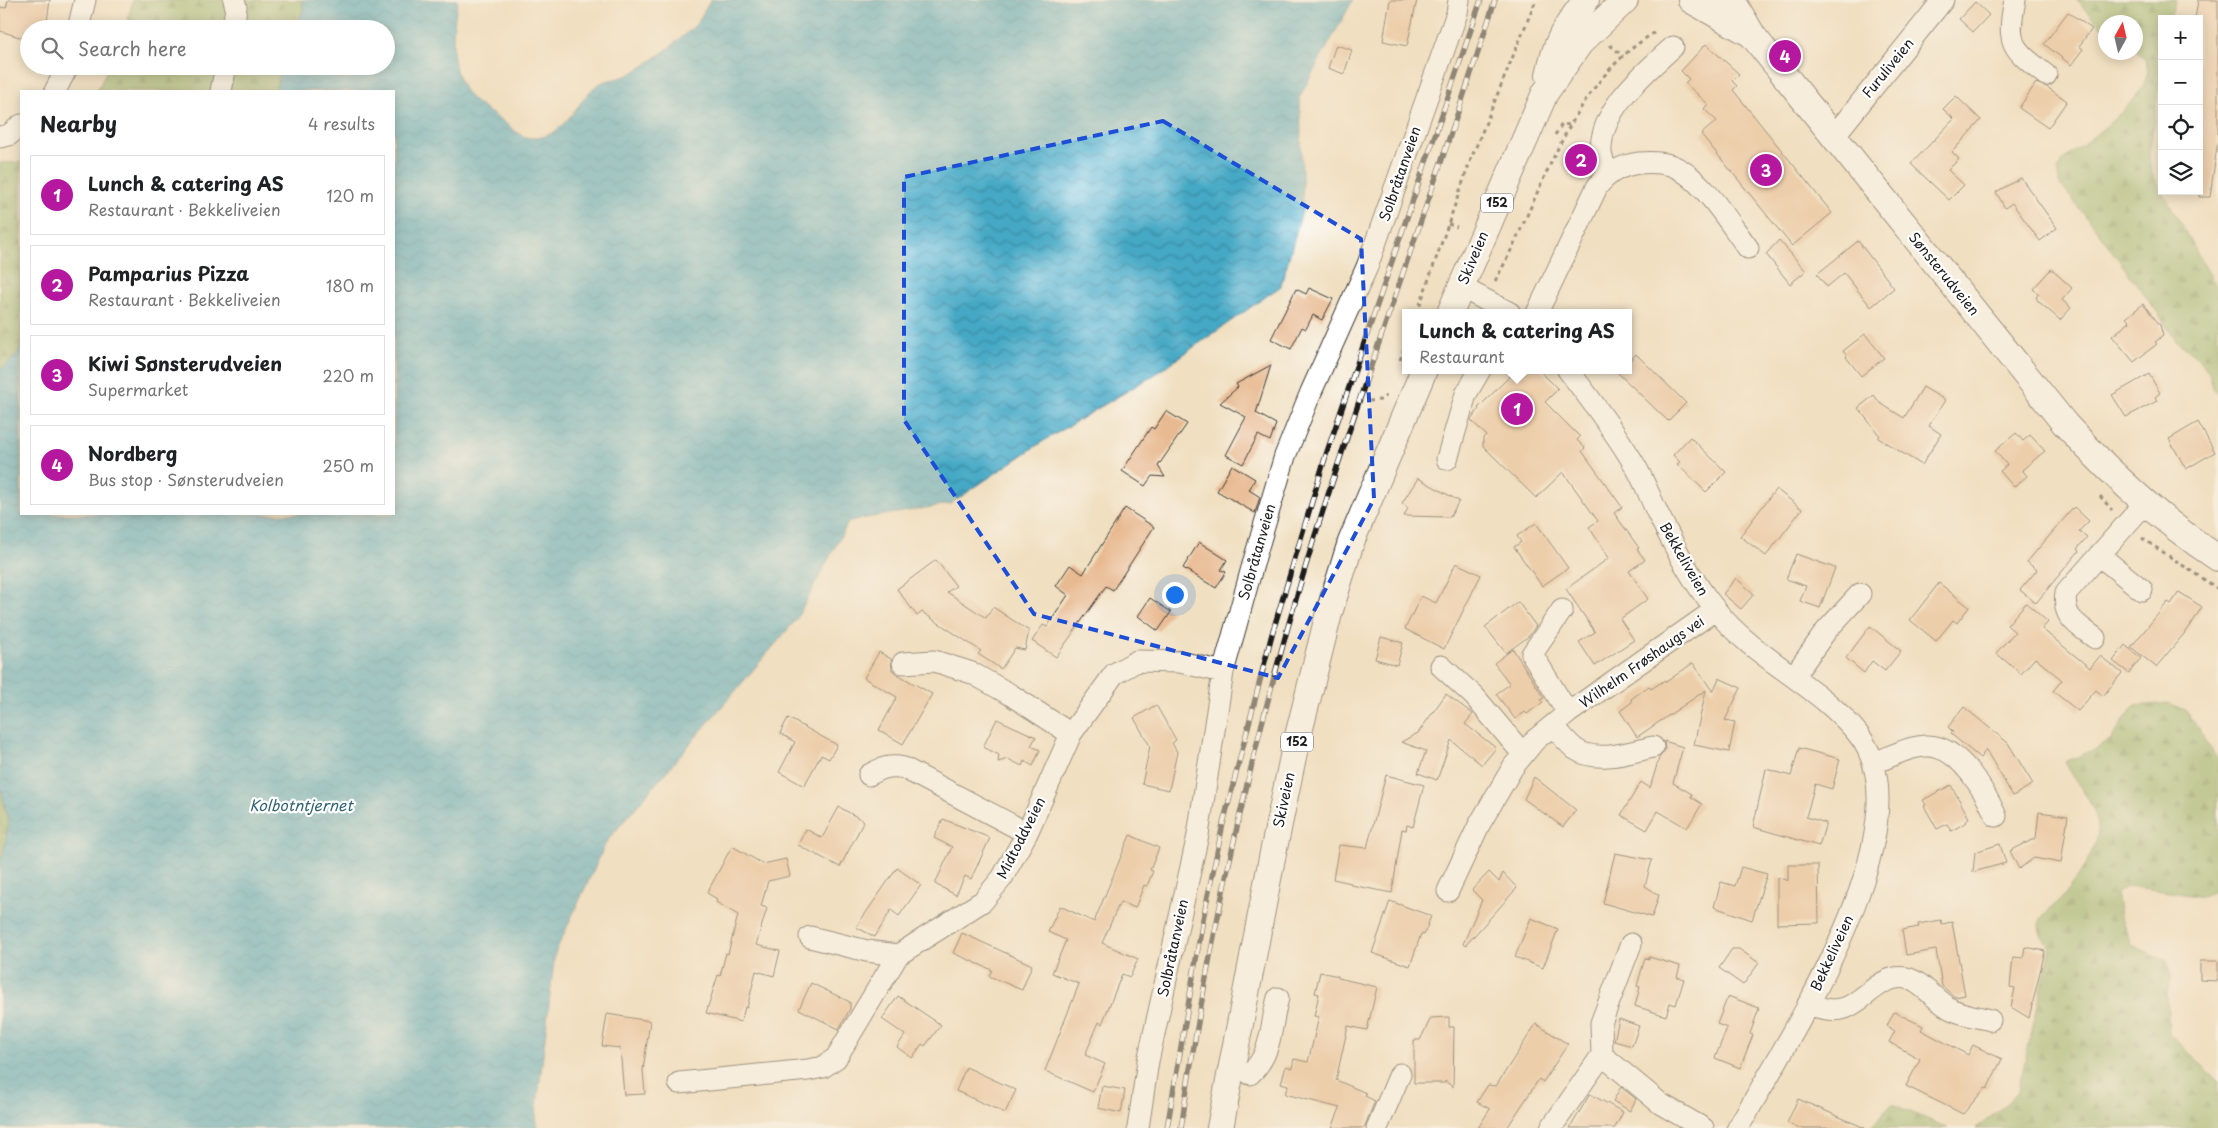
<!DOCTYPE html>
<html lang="en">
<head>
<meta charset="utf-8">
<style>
  body { margin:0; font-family:"Playpen Sans",sans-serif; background:#f2f2f2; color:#202124 }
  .controls { position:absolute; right:15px; top:15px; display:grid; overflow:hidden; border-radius:0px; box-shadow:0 2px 12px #0003 }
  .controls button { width:45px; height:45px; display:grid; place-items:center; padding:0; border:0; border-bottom:1px solid #e0e0e0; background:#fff; color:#202124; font:25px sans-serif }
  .compass { position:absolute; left:2098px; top:15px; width:45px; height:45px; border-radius:50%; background:#fff; box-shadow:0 2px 12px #0003; rotate:8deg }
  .you { position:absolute; left:1174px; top:594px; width:18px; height:18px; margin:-12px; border:4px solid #fff; border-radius:50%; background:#1a73e8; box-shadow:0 0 0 8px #1a73e833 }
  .badge { display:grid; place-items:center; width:32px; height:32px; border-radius:50%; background:#b5179e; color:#fff; font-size:16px; font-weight:700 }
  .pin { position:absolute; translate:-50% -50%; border:2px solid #fff; box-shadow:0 1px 5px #0006 }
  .popup { position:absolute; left:1402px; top:309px; width:230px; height:65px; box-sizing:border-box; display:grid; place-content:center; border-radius:0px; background:#fff; filter:drop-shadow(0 1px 4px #0005); font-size:16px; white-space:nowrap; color:#757577 }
  .popup b { font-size:19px; color:#202124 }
  .popup::after { content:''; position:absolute; left:50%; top:100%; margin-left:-10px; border:10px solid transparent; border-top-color:#fff }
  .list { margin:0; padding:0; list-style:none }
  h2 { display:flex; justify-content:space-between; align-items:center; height:65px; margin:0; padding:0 20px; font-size:21px }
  h2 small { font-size:16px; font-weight:400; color:#757577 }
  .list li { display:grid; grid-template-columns:32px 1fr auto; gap:15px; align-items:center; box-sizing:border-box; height:80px; margin:0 10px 10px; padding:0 10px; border:1px solid #e0e0e0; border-radius:0px }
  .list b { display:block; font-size:19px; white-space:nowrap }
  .list p { margin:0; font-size:16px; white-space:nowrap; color:#757577 }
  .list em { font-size:16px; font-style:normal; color:#757577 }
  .icon { flex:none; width:28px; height:28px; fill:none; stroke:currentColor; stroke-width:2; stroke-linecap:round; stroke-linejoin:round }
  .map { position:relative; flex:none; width:2218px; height:1128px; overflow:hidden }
  .search { position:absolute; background:#fff; box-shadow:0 2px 12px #0003; left:20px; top:20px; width:375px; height:55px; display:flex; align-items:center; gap:12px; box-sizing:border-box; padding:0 18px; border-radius:28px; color:#757577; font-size:19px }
  .panel { position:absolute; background:#fff; box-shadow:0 2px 12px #0003; left:20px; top:90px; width:375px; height:425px; border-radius:0px }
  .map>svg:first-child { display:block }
  .forest { fill:url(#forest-firs); stroke:#546640 }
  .water { fill:url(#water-waves); stroke:#306270 }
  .building { fill:#e8ba91 }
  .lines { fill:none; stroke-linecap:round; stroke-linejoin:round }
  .minor-casing { stroke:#3c3935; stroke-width:23 }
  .major-casing { stroke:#3c3935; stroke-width:28 }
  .path { stroke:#3c3935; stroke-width:3; stroke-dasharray:4 4; stroke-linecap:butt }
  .minor { stroke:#fff; stroke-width:21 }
  .major { stroke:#fff; stroke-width:26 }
  .rail-casing { stroke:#1c1c1c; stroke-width:5.5 }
  .rail { stroke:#fff; stroke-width:4; stroke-dasharray:11; stroke-linecap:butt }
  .marked { fill:none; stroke:#1d4ed8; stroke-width:4; stroke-dasharray:10 6; stroke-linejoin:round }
  .labels { text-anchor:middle; stroke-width:4.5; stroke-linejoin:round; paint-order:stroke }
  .shield { fill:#fff; stroke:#606060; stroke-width:1 }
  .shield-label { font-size:12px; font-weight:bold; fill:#1c1c1c }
  .street-label { font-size:14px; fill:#1c1c1c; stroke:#fff }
  .water-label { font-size:15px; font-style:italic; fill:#306270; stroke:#fff }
</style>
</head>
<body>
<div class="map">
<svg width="2218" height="1128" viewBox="0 0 2218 1128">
  <defs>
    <pattern id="forest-firs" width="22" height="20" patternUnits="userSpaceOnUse" patternTransform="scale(1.25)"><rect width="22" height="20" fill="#8cb065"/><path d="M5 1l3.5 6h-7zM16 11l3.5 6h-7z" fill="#728e52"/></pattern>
    <pattern id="water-waves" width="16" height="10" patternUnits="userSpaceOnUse" patternTransform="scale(1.25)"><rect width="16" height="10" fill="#45a8c5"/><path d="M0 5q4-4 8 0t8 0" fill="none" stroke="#39889f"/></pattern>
  </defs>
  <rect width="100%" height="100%" fill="#fff"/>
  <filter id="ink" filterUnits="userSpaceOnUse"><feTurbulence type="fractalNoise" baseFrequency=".02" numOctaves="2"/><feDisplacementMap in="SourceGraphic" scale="10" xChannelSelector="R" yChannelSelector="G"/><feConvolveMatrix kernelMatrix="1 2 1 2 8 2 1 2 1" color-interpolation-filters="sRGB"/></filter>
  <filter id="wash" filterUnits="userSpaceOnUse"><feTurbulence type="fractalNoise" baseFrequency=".0096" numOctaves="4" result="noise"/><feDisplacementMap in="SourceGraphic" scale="20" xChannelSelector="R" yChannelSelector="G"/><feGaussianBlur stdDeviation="1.12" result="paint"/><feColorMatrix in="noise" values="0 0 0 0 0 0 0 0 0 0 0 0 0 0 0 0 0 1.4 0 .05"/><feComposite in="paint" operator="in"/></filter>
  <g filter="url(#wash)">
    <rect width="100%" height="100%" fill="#f0dfc0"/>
    <path class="forest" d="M133 0H302L303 11 293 29H125Z
      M2075 0H2176L2170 19H2162V62L2149 157 2151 172 2218 289V395L2213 388 2209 372 2194 354 2176 341 2158 313 2092 224 2059 183 2058 169 2064 159C2085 142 2159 93 2146 62 2144 58 2139 53 2136 50V22H2106L2105 30Z
      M109 66H281L276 91H97Z
      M21 162V347L17 355 0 371V163Z
      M2168 703 2187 711 2218 760V890L2203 897 2129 886 2116 893 2120 916 2132 945 2167 961 2171 976 2167 995 2169 1034 2218 1080V1128H1976L2005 1106 2018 1091 2051 948C2046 941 2038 934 2039 925 2040 914 2054 907 2061 899 2074 884 2100 847 2098 826 2095 802 2075 783 2065 762L2096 749 2111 739 2134 706Z
      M0 783 9 825 0 867Z
      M1892 1104 1948 1128H1870Z"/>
    <path class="water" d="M302 0H458C452 30 448 69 468 95 477 105 491 113 501 120 511 127 522 139 534 138 565 137 575 103 596 86 604 79 617 80 628 75 641 70 689 33 697 23 702 16 706 7 711 0H1353L1300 96 1303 207 1281 286 1154 375 1042 442 950 504 849 521 796 620 607 841 555 953 536 1115 538 1128H0V867L9 825 0 783V371L17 355 21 347V514H394V91H276L281 66H386V29H293L303 11Z"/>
    <g id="blocks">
      <path class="building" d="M8 0H50L46 29H29V40L0 31V7L6 8Z
        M1390 0H1417L1407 46 1383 41Z
        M2198 0H2218V139L2210 197H2199V19H2195Z
        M1975 2 1989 15 1973 32 1959 19Z
        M2068 12 2092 29 2079 46 2083 49 2071 65 2044 44Z
        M1706 44 1739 74 1732 81 1737 86 1733 90 1832 213 1792 246 1701 134 1717 121 1704 109 1708 104 1685 83 1689 79 1681 71Z
        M1336 45 1352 50 1344 74 1328 68Z
        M2036 83 2047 87 2067 101 2048 128 2019 108Z
        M1956 96 1981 120 1952 152 1959 159 1948 170 1964 185 1949 200 1911 164 1954 119 1943 109Z
        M2021 178 2057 228 2040 241 2012 203 2005 208 1996 192Z
        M1779 240 1806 271 1790 284 1766 254Z
        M1858 241 1894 288 1871 307 1844 273 1827 287 1817 274Z
        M2051 269 2072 288 2062 300 2071 308 2060 320 2038 301 2036 297 2039 294 2033 289Z
        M1309 288 1333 299 1322 320 1313 315 1306 329 1302 327 1291 349 1271 339 1296 289 1306 294Z
        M2143 304 2160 325 2163 336 2155 342 2157 344 2134 362 2112 336 2130 322 2126 318Z
        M1865 334 1884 358 1861 376 1846 357 1847 356 1843 351Z
        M1636 354 1686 403 1668 421 1618 373 1621 370H1628V363Z
        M1271 365 1256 413 1276 424 1270 441 1258 435 1243 464 1226 455 1246 417 1220 403 1238 387 1236 384Z
        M1516 370H1539L1558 389 1545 402 1580 437 1577 440 1585 448 1582 451 1622 507 1614 513 1639 548 1637 549 1645 560 1629 571 1648 599 1620 619 1634 640 1595 666 1579 642 1595 632 1566 589 1609 558 1589 527 1598 521 1563 472 1536 498 1483 446V438L1486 435 1471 420 1479 409 1478 408Z
        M2149 374 2160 393 2155 397 2157 401 2126 417 2112 395Z
        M1923 387 1945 400 1929 426 1941 434 1922 465 1878 438 1880 436 1858 408 1874 395 1880 403 1904 418Z
        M1166 411 1187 424 1158 466 1165 477 1152 476 1145 486 1122 471 1151 427 1154 429Z
        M2198 422 2215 452 2186 469 2169 439Z
        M2016 433 2023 441 2030 435 2045 451 2022 470 2027 476 2014 487 2000 471 2007 465 1995 451Z
        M1690 437 1726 472 1706 492 1677 464 1680 462 1673 455Z
        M1232 465 1255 479 1249 490 1260 497 1255 513 1217 491Z
        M1418 478 1459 501 1450 517 1404 516 1408 508 1402 503Z
        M1776 489 1802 509 1766 556 1740 536Z
        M2074 507 2089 521 2079 531 2087 537 2077 549 2079 551 2036 603 2020 590 2037 570 2027 562Z
        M1125 508 1154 527 1113 590 1106 586 1056 657 1032 641 1043 625 1047 627 1068 595 1056 586 1070 565 1083 574Z
        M1536 523 1568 568 1542 586 1514 547 1521 542 1517 536Z
        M1199 542 1227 560 1221 570 1226 572 1216 588 1183 568Z
        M1796 554 1835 568 1820 608 1800 601 1806 586 1786 579Z
        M936 560 956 586 947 592 986 618 993 607 1029 631 1025 650 1015 648 1001 669 978 654 981 651 922 612 917 616 897 589Z
        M1456 563 1481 575 1444 649 1405 629 1421 596 1436 603Z
        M1736 578 1754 594 1741 609 1723 594Z
        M1939 583 1969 607 1957 623 1953 620 1936 641 1910 620Z
        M2179 592 2202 607 2189 628 2156 667 2131 647 2168 602 2171 604Z
        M1150 598 1171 612 1158 631 1138 616Z
        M1518 602 1536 626 1529 636 1506 653 1485 627Z
        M2026 603 2048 622 2042 629 2090 668 2100 656 2122 673 2103 696 2096 690 2078 711 2053 691 2062 680 2035 658 2021 674 1996 653 2015 632 2007 625Z
        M1870 626 1901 651 1885 671 1872 661 1864 673 1846 658Z
        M1381 637 1403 643 1397 665 1375 659Z
        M2125 645 2141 658 2129 673 2113 661Z
        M1513 649 1544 698 1541 700 1543 702 1527 714 1525 712 1515 719 1496 694 1510 684 1494 663Z
        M879 652 891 659 892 670 897 674 932 694 903 744 879 730 897 697 864 678Z
        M1693 663 1713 692 1719 678 1741 688 1725 720 1735 722 1729 752 1694 745 1706 690 1637 737 1620 711 1632 702 1631 699 1649 686 1651 689 1665 680 1666 682Z
        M1446 694 1473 714 1465 724 1496 748 1482 765 1451 740 1437 780 1418 773 1426 751 1401 742 1418 733Z
        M1156 705 1176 740 1172 743 1177 752 1169 790 1142 784 1150 746 1134 718Z
        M1964 707 2008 743 2033 784 2013 796 1986 750 1980 758 1951 734 1953 732 1948 727Z
        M788 718 837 745 829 759 821 755 804 786 779 772 795 742 780 733Z
        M997 719 1036 737 1031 746 1040 750 1033 766 1024 761 1022 766 1008 759 998 762 999 755 983 747Z
        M1664 741 1683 747 1673 783 1692 794 1691 797 1702 804 1687 828 1658 811 1647 830 1621 815 1641 782 1650 788 1659 758 1665 750Z
        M1799 748 1840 759 1832 789 1815 784 1806 817 1826 823 1819 846 1753 827 1766 769 1791 776Z
        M1386 775 1424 785 1413 827 1407 825 1406 830 1402 829 1392 893 1351 885V883L1333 879 1339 845 1367 848Z
        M1534 777 1576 810 1563 827 1524 799Z
        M1951 785 1969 818 1966 820 1967 822 1951 831 1947 824 1937 829 1924 806 1926 805 1923 800Z
        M839 807 864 821 840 867 798 845 806 829 822 838Z
        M2039 812 2068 816 2061 863 2034 858 2019 869 2010 851 2036 838Z
        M943 819 990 838 971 879 965 876 956 895 935 884 952 847 934 838Z
        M1130 835 1159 848 1150 870 1153 871 1147 886 1144 885 1135 908 1120 902 1102 943 1138 959 1130 977 1122 974 1102 1024 1099 1022 1085 1055 1105 1064 1093 1092 1045 1071 1079 984 1052 973 1066 940 1048 932 1060 906 1094 922Z
        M2000 844 2006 863 1973 872 1975 852Z
        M732 846 763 864 786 859 790 876 768 881 761 906 767 908 756 945 780 951 774 976 756 971 747 1008 745 1007 741 1022 706 1013 718 975 720 976 726 953 728 954 738 915 716 902 717 899 707 893Z
        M1615 853 1652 860 1645 886 1659 895 1652 917 1603 903Z
        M1788 865H1818L1819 923 1777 924V877L1788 881Z
        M1741 867 1767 874 1752 920 1714 907 1721 882 1735 886Z
        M897 868 921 885 899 916 891 910 875 937 856 927Z
        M1489 872 1499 882 1503 873 1517 888 1465 946 1463 944 1482 900 1472 890Z
        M1390 901 1431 916 1424 935 1421 934 1410 966 1372 953Z
        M1531 918 1558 929 1543 968 1515 957Z
        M1941 920 1942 924 1952 922 1965 995 1955 997 1942 986 1936 950 1906 955 1902 930 1919 927 1918 924Z
        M962 933 1032 965 1022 990 989 976 992 970 953 953Z
        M2025 947 2045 951 2029 1018 2011 1007 2015 988 2010 987 2013 957 2023 958Z
        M1732 949H1739L1759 963 1743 985 1719 968Z
        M1649 957 1680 966 1677 977 1684 979 1676 1005 1670 1003 1666 1016 1635 1006 1640 987 1637 986 1645 958 1649 959Z
        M2200 961H2218V981L2200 980Z
        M1320 972 1338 976V978L1377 987 1367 1030 1348 1026 1336 1080 1366 1093 1365 1096 1375 1101 1364 1128H1332L1340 1108 1285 1094 1288 1085 1281 1083 1286 1066 1292 1068 1294 1059 1308 1062 1319 1017 1314 1016 1319 994 1315 993Z
        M811 983 850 1002V1009L839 1029 799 1009Z
        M898 996 941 1025 925 1046 922 1044 912 1058 897 1047 905 1035 882 1019Z
        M1728 996 1759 1008 1750 1034 1753 1035 1740 1068 1715 1058 1727 1028 1717 1024Z
        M1894 1012 1923 1026 1921 1030 1968 1055 1973 1045 2002 1059 1987 1089 1985 1088 1963 1114 1906 1086 1920 1059 1889 1042 1895 1031 1887 1026Z
        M607 1014 650 1021 643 1070 645 1094 624 1095 620 1048 602 1046Z
        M1449 1017V1027H1454L1453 1087 1445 1081V1083H1414V1040H1420L1431 1018Z
        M1619 1019 1639 1026 1632 1046 1614 1041Z
        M1536 1024 1568 1044 1543 1082 1539 1079 1507 1128H1478L1490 1109 1477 1102 1488 1085 1496 1086Z
        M966 1067 1016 1090 1005 1113 956 1091Z
        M1102 1086 1125 1090 1121 1113 1098 1108Z
        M1621 1087 1636 1099 1630 1111 1613 1101Z
        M1590 1094 1623 1112 1615 1128H1570Z
        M1798 1099 1865 1128H1798L1787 1123Z"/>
    </g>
  </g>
  <g filter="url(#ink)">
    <use href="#blocks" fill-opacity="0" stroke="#3c3935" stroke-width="1"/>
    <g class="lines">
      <g class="minor-casing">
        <path id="minor" d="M2015 0C2006 45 2012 48 2046 75
          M78 29 85 0
          M233 29 236 7 234 0
          M55 91 68 66
          M221 91 226 66
          M1834 136 1943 0
          M0 137 9 135 21 125
          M1608 175C1606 168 1602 160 1601 153 1599 110 1644 73 1673 47
          M1461 287 1510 313
          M1537 313 1597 187C1607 173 1623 165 1639 163 1650 162 1660 162 1670 165 1701 175 1729 223 1748 248
          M1568 370C1592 401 1616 433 1636 467 1644 481 1650 497 1657 512 1674 545 1691 580 1715 609 1754 659 1818 684 1858 734 1931 824 1785 1044 1738 1128
          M1447 459 1466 394 1480 370
          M2099 555 2142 590
          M1562 610 1532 654 1568 713
          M2095 638C2077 624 2062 618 2066 593L2145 503
          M903 663 934 661 972 673 1011 695 1071 734
          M1441 666 1474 696 1523 754
          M1794 676 1826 631 1860 594
          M1553 725C1560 734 1567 742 1575 749 1597 764 1630 752 1653 747
          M1874 763C1891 757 1911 745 1929 746 1960 747 1985 792 1996 816
          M869 775C881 768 890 765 904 768L1027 833
          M1448 891 1479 825 1513 767 1535 740 1568 713 1715 610
          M810 937 867 951 898 955 961 915 983 901 1002 878 1027 833 1071 734 1114 674 1137 661 1180 662 1223 672
          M1808 1004C1820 1008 1833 1012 1845 1008 1865 1001 1882 973 1906 978 1922 981 1937 1003 1953 1010 1964 1015 1978 1017 1990 1020
          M1602 1055 1661 1104 1703 1128
          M1250 1074C1273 1053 1270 1026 1278 998
          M679 1083 808 1070 823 1067 836 1058 898 955
          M1138 1128 1148 1061 1198 835 1223 672 1255 557 1285 456 1311 392 1367 267 1457 13 1459 0
          M1377 1128 1400 1074
          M1551 1128 1602 1055 1601 1023 1631 944"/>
      </g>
      <g class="major-casing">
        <path id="major" d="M1691 0 1751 34
          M1730 0 1735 5 1753 36 2065 424C2111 474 2161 521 2218 558
          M1549 75C1556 40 1565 28 1586 0
          M1450 313 1545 93 1580 43 1625 0
          M1220 1128 1272 858 1294 752 1329 613 1351 542 1424 370"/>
      </g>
      <path class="path" d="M1610 45 1623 56
        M1555 135 1562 124 1570 125
        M1448 224 1457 227
        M1495 281C1542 198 1567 85 1654 33
        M1417 313 1471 159 1536 0
        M1400 360 1406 344
        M1369 401 1381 400 1386 396
        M2100 496 2112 510
        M2142 538 2218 589"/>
      <use href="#minor" class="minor"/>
      <use href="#major" class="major"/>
      <g class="rail-casing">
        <path id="rail" d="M1167 1128 1203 919 1223 824 1272 634 1326 455 1481 0
          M1181 1128C1210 930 1254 734 1313 542 1370 360 1437 182 1495 0"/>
      </g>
      <use href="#rail" class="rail"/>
    </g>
  </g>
  <path d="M0 0H2218V1128H0ZM1163 121 1361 239 1374 499 1278 678 1034 614 904 420V177Z" fill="#f0dfc0" fill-opacity=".55" fill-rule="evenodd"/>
  <path class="marked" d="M1163 121 1361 239 1374 499 1278 678 1034 614 904 420V177Z"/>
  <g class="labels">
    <g class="shield">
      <rect x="1481" y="193.5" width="32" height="19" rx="4"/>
      <rect x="1281" y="732.5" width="32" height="19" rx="4"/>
    </g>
    <g class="shield-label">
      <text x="1497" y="207">152</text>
      <text x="1297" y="746">152</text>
    </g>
    <g class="street-label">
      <text transform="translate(1888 68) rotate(-51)" y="5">Furuliveien</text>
      <text transform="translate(1400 174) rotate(-71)" y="5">Solbråtanveien</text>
      <text transform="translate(1473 258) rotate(-67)" y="5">Skiveien</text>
      <text transform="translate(1944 274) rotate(51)" y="5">Sønsterudveien</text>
      <text transform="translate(1257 552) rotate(-74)" y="5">Solbråtanveien</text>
      <text transform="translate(1684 559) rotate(60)" y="5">Bekkeliveien</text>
      <text transform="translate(1642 662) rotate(-35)" y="5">Wilhelm Frøshaugs vei</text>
      <text transform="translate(1284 800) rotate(-78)" y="5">Skiveien</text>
      <text transform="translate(1021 838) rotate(-63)" y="5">Midtoddveien</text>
      <text transform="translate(1173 948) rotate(-78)" y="5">Solbråtanveien</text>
      <text transform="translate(1832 953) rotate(-65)" y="5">Bekkeliveien</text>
    </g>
    <g class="water-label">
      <text x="301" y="811">Kolbotntjernet</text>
    </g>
  </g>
</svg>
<div class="controls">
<button>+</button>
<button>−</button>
<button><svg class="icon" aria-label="locate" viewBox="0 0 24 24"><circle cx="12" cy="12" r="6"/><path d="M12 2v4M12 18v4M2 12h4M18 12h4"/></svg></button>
<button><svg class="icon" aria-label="layers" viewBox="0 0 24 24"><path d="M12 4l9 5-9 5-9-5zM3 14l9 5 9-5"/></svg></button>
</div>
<svg class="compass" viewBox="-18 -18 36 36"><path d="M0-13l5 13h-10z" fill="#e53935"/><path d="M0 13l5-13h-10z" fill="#757577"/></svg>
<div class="you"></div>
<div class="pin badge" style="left:1517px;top:409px">1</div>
<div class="popup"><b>Lunch &amp; catering AS</b>Restaurant</div>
<div class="pin badge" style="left:1581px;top:160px">2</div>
<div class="pin badge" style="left:1766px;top:170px">3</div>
<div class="pin badge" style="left:1785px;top:56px">4</div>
<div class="search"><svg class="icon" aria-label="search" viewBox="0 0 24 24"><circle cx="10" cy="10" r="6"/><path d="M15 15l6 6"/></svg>Search here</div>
<section class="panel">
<h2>Nearby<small>4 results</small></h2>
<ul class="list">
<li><span class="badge">1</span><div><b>Lunch &amp; catering AS</b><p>Restaurant · Bekkeliveien</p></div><em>120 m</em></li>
<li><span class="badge">2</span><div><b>Pamparius Pizza</b><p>Restaurant · Bekkeliveien</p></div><em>180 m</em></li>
<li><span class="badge">3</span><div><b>Kiwi Sønsterudveien</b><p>Supermarket</p></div><em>220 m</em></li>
<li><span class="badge">4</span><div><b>Nordberg</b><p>Bus stop · Sønsterudveien</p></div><em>250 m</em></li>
</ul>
</section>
</div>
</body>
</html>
